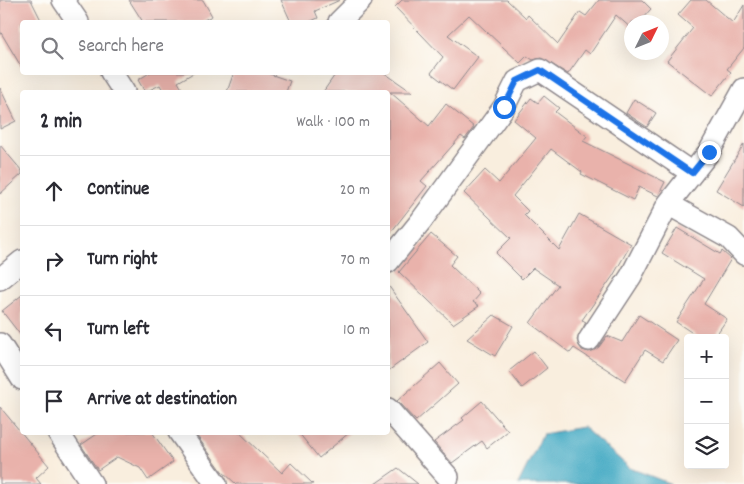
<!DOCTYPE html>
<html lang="en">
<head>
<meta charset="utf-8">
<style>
  body { margin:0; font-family:Dekko,sans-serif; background:#f2f2f3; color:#2b2b33 }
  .controls { position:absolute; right:15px; bottom:15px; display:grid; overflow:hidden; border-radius:5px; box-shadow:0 5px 20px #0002 }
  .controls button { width:45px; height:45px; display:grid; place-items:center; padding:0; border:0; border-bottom:1px solid #e1e1e2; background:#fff; color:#2b2b33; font:25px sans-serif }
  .compass { position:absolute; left:624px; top:15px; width:45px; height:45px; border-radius:50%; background:#fff; box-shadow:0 5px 20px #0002; rotate:47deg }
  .stop { position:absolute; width:15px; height:15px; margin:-11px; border:4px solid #1a73e8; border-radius:50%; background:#fff }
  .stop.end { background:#1a73e8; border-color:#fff; box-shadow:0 1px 5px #0008 }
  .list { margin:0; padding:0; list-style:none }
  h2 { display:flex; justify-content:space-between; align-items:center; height:65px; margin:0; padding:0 20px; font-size:21px }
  h2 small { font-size:16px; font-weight:400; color:#7c7c81 }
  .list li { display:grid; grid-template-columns:32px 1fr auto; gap:15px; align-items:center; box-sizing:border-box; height:70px; padding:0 20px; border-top:1px solid #e1e1e2 }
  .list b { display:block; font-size:19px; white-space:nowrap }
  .list em { font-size:16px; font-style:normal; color:#7c7c81 }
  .icon { flex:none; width:28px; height:28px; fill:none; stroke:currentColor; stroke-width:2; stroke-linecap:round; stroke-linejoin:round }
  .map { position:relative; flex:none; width:744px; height:484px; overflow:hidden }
  .search { position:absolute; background:#fff; box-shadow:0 5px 20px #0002; left:20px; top:20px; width:370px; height:55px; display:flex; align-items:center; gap:12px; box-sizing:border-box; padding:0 18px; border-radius:5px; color:#7c7c81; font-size:19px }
  .panel { position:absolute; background:#fff; box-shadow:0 5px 20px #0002; left:20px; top:90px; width:370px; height:345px; border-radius:5px }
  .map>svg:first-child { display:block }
  .water { fill:#44aac4; stroke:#336680 }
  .building { fill:#e9b2ab }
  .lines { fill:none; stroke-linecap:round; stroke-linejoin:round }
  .minor-casing { stroke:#8e888c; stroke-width:24 }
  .minor { stroke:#fff; stroke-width:21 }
  .route { stroke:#1a73e8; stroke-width:6 }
</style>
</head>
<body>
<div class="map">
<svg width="744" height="484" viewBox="0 0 744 484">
  <rect width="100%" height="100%" fill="#fdfcf7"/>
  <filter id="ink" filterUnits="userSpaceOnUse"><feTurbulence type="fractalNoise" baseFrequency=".02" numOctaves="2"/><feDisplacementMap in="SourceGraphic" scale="10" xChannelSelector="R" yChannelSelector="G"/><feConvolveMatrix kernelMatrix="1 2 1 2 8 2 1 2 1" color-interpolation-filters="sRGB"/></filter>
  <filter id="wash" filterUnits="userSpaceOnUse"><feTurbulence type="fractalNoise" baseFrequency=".0096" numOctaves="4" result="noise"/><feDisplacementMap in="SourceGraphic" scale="20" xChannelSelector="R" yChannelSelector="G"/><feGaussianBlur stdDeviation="1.12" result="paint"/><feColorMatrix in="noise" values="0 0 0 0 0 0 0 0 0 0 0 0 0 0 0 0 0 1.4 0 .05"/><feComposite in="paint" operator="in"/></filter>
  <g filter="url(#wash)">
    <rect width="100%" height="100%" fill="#f9eede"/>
    <path class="water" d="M583 427 630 468 671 484H518L543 434Z"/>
    <g id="blocks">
      <path class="building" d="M0 0H31L42 22H22V68L0 31Z
        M129 0H203L212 16 200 22H143Z
        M281 0H340L315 11 318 18 309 22H291Z
        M402 0H507L526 18 528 15 558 44 580 12 586 16 599 0H642L651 9 639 22H632V29L616 15 590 54 585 50 568 74 541 58 533 60 527 56 520 63 469 15 448 35 478 57 453 90 431 73 443 57 395 7Z
        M691 0H706L733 23 744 5V48L727 69 731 72 712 96 667 61 693 28 678 15Z
        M151 72H195L178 82 184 92H164L160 85 145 92 138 80Z
        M234 72H264L290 81 286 92H227Z
        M337 72H383L412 92H390L429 126 446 104 474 127 465 139 461 136 421 181 427 186 388 236V92H323Z
        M0 88 16 121 0 129Z
        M544 96 559 108 555 112 587 136 583 141 665 182 658 196 639 187 633 200 581 174 582 172 551 149 513 196 528 211 524 215 559 250 579 214 631 244 613 276 582 320 586 322 577 340 582 350 589 352 599 347 607 336 622 342 639 315 677 340 663 361 645 350 625 381 574 348 570 353 530 323 558 285 533 268 522 279 496 253 511 238 464 193 485 170 499 183 536 138 514 120 531 98 538 103Z
        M634 99 656 113 647 127 626 113Z
        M744 144V207L716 190Z
        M0 145 22 171V174L0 194Z
        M677 228 720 254 722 251 731 259 704 304 727 319 714 338H700L676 322 704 279 662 253Z
        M431 234 457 256 450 265 480 294 473 302 479 306 453 324 399 272Z
        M388 285 428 342 388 371Z
        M22 295V337L2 311Z
        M494 315 513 326 495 356 467 339Z
        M534 351 547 368 522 388 509 371Z
        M440 363 458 384 416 421 397 401Z
        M482 401 508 431 487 448 482 441 452 463 434 442 464 420 462 418Z
        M0 407 49 466 36 478 41 484H0Z
        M100 432H152L173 462 148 480 140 468 117 457 98 470 81 445Z
        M201 432H239L282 473 291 463 313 484H236L222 471 197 436Z
        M298 432H350L319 458Z
        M398 468 418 484H375Z"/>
    </g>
  </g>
  <g filter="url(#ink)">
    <use href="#blocks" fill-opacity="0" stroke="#8e888c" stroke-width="1"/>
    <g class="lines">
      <g class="minor-casing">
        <path id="minor" d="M63 0 78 22
          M339 22 361 0
          M111 72 124 92
          M668 204 729 238 744 254
          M388 262 421 221 504 107 517 81 540 70 692 173
          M0 279 22 261
          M589 340 631 276 668 204 709 152 744 89
          M0 344 22 379
          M388 409 448 477
          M58 432 92 484
          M179 432 216 484"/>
      </g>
      <use href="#minor" class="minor"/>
    </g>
  </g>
  <g class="lines" filter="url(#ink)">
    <path class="route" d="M504 107 517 81 540 70 692 173 709 152"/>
  </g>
</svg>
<div class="controls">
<button>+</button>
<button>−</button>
<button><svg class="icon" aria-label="layers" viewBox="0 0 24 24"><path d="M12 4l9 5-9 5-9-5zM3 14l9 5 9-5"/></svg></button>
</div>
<svg class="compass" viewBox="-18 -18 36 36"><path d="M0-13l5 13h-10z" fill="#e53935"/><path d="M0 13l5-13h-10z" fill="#7c7c81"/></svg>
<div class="stop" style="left:504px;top:107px"></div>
<div class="stop end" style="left:709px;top:152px"></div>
<div class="search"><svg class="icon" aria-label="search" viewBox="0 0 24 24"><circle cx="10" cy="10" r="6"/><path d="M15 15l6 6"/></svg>Search here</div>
<section class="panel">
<h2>2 min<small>Walk · 100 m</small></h2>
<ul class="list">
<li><svg class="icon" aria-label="ahead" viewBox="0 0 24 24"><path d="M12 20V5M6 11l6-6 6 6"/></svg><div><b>Continue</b></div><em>20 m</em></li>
<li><svg class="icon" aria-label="right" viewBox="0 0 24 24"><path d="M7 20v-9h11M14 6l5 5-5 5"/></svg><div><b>Turn right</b></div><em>70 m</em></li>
<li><svg class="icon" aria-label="left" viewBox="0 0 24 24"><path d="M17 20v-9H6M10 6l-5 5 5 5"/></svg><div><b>Turn left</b></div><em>10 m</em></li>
<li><svg class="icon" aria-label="arrive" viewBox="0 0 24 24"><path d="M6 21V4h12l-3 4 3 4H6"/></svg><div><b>Arrive at destination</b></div></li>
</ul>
</section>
</div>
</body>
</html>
